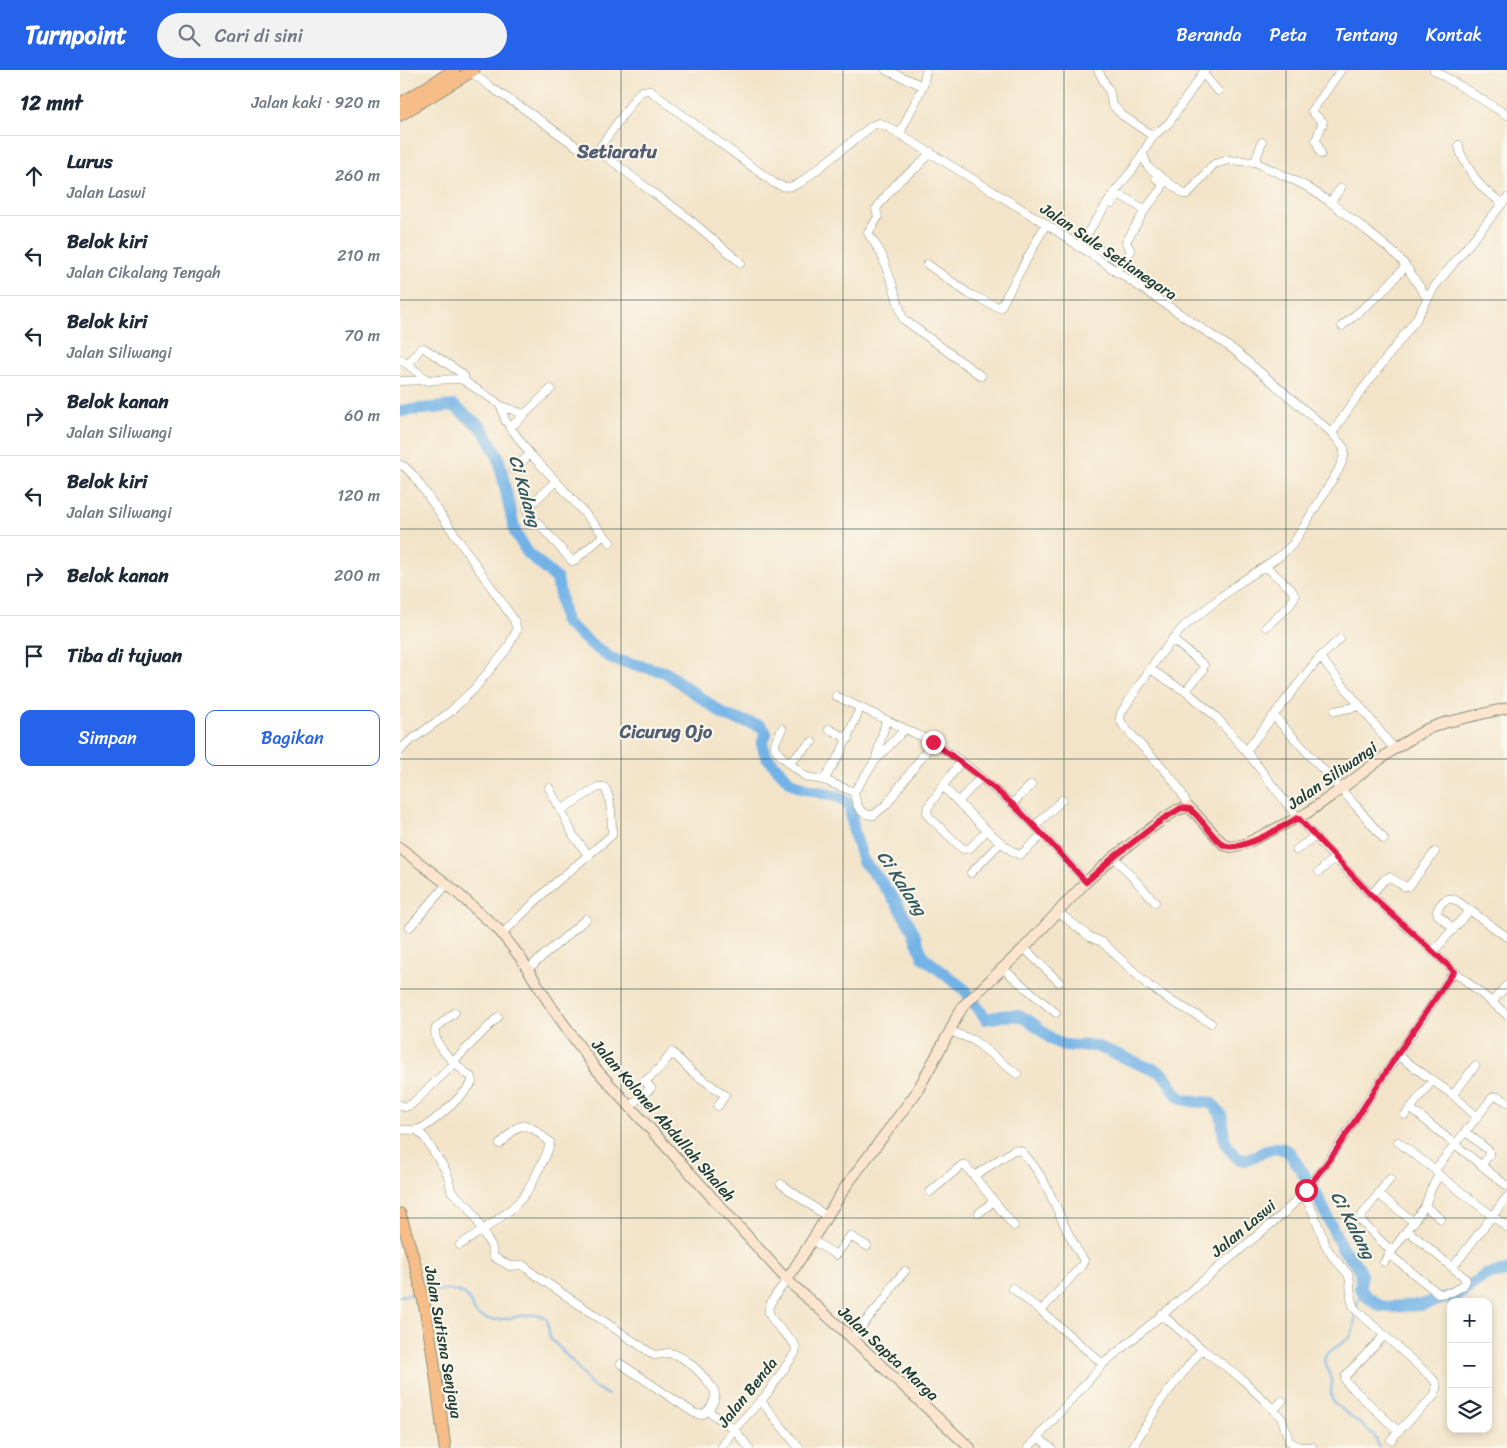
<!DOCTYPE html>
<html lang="id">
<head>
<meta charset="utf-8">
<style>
  body { margin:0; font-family:Sriracha,sans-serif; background:#f2f2f3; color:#1f2937 }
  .controls { position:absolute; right:15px; bottom:15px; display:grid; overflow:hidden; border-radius:10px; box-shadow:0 2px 8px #0003 }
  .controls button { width:45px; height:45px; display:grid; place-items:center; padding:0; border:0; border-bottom:1px solid #e0e1e3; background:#fff; color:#1f2937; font:25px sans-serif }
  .stop { position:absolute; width:15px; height:15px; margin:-11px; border:4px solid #e11d48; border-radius:50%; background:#fff }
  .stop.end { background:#e11d48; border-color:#fff; box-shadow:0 1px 5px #0008 }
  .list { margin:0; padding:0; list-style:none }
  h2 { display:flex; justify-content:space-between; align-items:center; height:65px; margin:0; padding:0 20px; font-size:21px }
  h2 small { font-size:16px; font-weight:400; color:#747a83 }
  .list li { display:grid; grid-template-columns:32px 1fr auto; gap:15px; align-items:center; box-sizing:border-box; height:80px; padding:0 20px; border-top:1px solid #e0e1e3 }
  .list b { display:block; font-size:19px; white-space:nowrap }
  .list p { margin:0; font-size:16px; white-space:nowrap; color:#747a83 }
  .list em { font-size:16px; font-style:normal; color:#747a83 }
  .actions { display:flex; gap:10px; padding:15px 20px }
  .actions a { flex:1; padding:11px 0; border:1px solid #2563eb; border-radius:10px; text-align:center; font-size:18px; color:#2563eb }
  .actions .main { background:#2563eb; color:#fff }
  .icon { flex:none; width:28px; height:28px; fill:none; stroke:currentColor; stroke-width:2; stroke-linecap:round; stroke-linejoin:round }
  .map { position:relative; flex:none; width:1107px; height:1378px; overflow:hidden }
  header { display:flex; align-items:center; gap:30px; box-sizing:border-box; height:70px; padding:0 25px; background:#2563eb; color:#fff }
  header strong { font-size:24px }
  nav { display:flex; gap:28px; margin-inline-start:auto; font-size:18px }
  .search { width:350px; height:45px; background:#f2f2f3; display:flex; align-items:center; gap:12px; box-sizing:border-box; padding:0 18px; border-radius:28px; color:#747a83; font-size:19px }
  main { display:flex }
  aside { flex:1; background:#fff }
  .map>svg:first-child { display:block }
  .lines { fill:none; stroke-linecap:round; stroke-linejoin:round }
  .stream { stroke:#72b2e6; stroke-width:2 }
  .river { stroke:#72b2e6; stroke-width:12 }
  .street-casing { stroke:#89907e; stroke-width:9 }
  .secondary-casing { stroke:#89907e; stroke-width:12 }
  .primary-casing { stroke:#89907e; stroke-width:13 }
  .street { stroke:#fff; stroke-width:8 }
  .secondary { stroke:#fce5cf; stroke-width:10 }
  .primary { stroke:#f7bd88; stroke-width:11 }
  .route { stroke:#e11d48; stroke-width:6 }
  .grid { fill:none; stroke:#1f3d34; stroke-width:1; stroke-opacity:0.55 }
  .labels { text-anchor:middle; stroke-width:4; stroke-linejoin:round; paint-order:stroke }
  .street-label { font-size:16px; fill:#1f3d34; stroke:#fbf7ec }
  .water-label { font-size:18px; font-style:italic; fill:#345a60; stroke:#fbf7ec }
  .neighbourhood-label { font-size:18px; font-weight:bold; fill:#535f72; stroke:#fbf7ec }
  .quarter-label { font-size:19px; font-weight:bold; fill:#535f72; stroke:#fbf7ec }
</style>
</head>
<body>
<header>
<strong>Turnpoint</strong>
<div class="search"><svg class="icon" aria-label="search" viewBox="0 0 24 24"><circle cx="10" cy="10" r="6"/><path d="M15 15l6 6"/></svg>Cari di sini</div>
<nav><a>Beranda</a><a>Peta</a><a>Tentang</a><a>Kontak</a></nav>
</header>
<main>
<aside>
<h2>12 mnt<small>Jalan kaki · 920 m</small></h2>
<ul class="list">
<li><svg class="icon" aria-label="ahead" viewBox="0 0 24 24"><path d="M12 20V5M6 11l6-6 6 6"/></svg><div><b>Lurus</b><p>Jalan Laswi</p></div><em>260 m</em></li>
<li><svg class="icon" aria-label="left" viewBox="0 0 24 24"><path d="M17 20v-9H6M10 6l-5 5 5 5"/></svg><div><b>Belok kiri</b><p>Jalan Cikalang Tengah</p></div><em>210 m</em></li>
<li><svg class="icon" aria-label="left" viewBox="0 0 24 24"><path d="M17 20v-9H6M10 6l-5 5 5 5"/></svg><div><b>Belok kiri</b><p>Jalan Siliwangi</p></div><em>70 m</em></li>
<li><svg class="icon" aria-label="right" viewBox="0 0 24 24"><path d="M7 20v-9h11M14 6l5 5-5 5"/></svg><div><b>Belok kanan</b><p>Jalan Siliwangi</p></div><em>60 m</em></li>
<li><svg class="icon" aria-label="left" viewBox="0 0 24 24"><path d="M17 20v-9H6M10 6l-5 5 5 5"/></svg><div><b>Belok kiri</b><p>Jalan Siliwangi</p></div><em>120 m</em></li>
<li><svg class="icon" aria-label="right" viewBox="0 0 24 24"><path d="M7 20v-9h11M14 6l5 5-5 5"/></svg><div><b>Belok kanan</b></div><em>200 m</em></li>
<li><svg class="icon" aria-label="arrive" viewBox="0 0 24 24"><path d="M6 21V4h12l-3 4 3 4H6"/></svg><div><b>Tiba di tujuan</b></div></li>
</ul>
<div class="actions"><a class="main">Simpan</a><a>Bagikan</a></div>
</aside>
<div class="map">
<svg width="1107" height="1378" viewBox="0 0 1107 1378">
  <rect width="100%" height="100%" fill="#fbf7ec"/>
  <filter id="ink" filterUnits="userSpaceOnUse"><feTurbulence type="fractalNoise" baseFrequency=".02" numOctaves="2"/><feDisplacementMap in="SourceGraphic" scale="10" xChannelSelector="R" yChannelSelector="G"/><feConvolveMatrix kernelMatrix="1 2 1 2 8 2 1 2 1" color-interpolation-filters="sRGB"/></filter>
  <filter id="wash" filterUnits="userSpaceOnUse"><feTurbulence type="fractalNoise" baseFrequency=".0096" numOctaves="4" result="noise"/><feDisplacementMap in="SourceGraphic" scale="20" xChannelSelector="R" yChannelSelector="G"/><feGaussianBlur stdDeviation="1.12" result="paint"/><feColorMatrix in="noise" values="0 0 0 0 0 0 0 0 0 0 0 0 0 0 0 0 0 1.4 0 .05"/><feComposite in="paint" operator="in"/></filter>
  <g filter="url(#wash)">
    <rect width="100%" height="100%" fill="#f3e4c9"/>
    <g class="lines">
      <path class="stream" d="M1042 0 1107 40
        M26 1222C39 1220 60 1216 69 1230 74 1237 72 1244 83 1248 103 1255 129 1237 147 1249L150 1268 173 1292 191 1315 208 1325
        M0 1226 19 1223
        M957 1237 961 1220
        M956 1242C954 1249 955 1259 951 1266 944 1275 927 1278 924 1290 927 1296 929 1303 931 1310 933 1319 928 1325 935 1334L973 1364 976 1369 979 1378"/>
      <path class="river" d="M0 341 54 336 82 358 98 386 115 462 128 483 157 509 165 552 190 573 212 589 265 602 326 646 361 656 366 663 362 674 366 686 390 712 401 718 439 727 445 731 450 738 454 762 463 791 478 808 496 832 512 859 523 887 565 920 586 949C614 944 620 941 642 961 648 966 653 972 661 974 672 978 684 974 695 976 711 981 726 989 742 995 746 997 751 998 756 1000 771 1006 770 1021 781 1028 790 1033 802 1031 811 1033 815 1037 819 1040 821 1045 826 1061 819 1068 832 1082 834 1084 835 1086 838 1088 852 1097 869 1068 889 1082L916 1123 942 1178 959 1198 961 1206 960 1218 966 1226 980 1236 989 1237 1021 1235 1054 1226 1060 1224 1085 1205 1107 1201"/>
    </g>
  </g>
  <g filter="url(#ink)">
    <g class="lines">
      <g class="street-casing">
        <path id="street" d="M486 0 523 16
          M698 0 710 23 712 34 722 45 753 66 769 53 805 0
          M1034 0 1107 45
          M71 2 92 18 124 39 176 76 187 82 198 80 238 24 242 21 249 20 374 113C384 118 390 118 400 113L473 55 479 53 488 57 646 154 816 268 834 280 932 363 944 378V386L939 399 893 474 880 486 835 516 783 557 756 590 721 643 720 649 723 655C744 682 777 705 788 737
          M802 3C808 8 812 16 818 21
          M500 63 523 16 526 0
          M1059 75C1059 86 1077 113 1086 121 1091 125 1097 129 1102 133
          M198 80 252 122 282 143 341 193
          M531 82 516 98 501 109 484 128 476 139 478 147 468 163 481 183 492 213 503 249 581 306
          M921 84 916 70 923 52 914 44 912 41 941 0
          M743 85 748 97 784 124H788L814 94 829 90 855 92 904 115 930 132 966 160 993 182 1000 189 1006 196 1027 228
          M855 92 862 72
          M930 132 941 118
          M712 134 716 128 722 126 745 140
          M684 171 722 193
          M678 177 717 119 734 98 753 66
          M527 194 569 224 600 238 646 154
          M716 202 731 181 726 172 745 140 761 119 762 114 756 108
          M942 256 980 224 1006 196
          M0 289 29 311
          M8 295 20 279 24 278 61 303 64 306 65 311
          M0 311 61 309 95 331 101 336 105 350 130 384 156 411 210 472
          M101 336 124 344
          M110 358 151 319
          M932 363 959 324 1015 251 1035 216 1107 128
          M0 395 5 397 14 406 114 550 117 560 107 579 74 619 50 642 6 674 0 681
          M113 400 130 384
          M156 411 128 437 127 440 128 442 172 491 175 490 204 465
          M865 496 891 519 895 526 890 535 866 557
          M772 569 804 595 803 600 786 621
          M920 587 960 636
          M750 599 776 616 786 621 816 647 846 681 898 748 929 782 971 825 1054 901 1107 945
          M436 626 533 672 561 691 612 734 635 756 686 812
          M460 638 441 682 424 710 454 722C456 734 459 746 474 745L486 735 533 672
          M935 641 960 636 994 679
          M874 646 956 736 984 769
          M382 659 375 673V677L379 684 406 707 424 710
          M429 659 448 669
          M846 681 910 599 920 587 940 569
          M475 691 486 651
          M561 691 528 737 527 742 529 747 563 779 570 778 587 760
          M389 692 412 672
          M580 708 558 732C570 744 606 781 620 785L625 781 642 765
          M543 716 558 732
          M454 722 475 691 505 659
          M612 734 631 715
          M161 740 173 765 189 786
          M635 756 662 730
          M896 780 915 766
          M714 787 755 832
          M919 802 935 787
          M571 803 601 772
          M971 825 984 810 989 807 1004 816H1009L1035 782
          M658 842 690 867 702 872 748 915 773 932 811 953
          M10 857 47 814
          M1054 859 1038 845 1037 841C1041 832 1047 825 1057 831L1107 867
          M102 864 147 820 212 765C212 753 212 726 204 717H198L161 740 149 718
          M624 878 659 912
          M1033 882 1070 840
          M602 898 656 943
          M128 899 186 849
          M1092 932 1107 915
          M550 961 573 970 617 1004
          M997 985 1053 1025 1077 1047
          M53 992 98 947
          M1053 1025 1075 996
          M0 1035 5 1037 12 1034 54 994
          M230 1036 251 1018 245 1011C256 1003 264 994 272 982L292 1002 325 1025 318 1036
          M1010 1038 1107 1116
          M1005 1045 1033 1010
          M0 1060C6 1059 14 1061 19 1059 32 1055 64 1024 72 1013L71 1007C59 997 30 975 36 958L55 942
          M17 1060 25 1068 46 1101 49 1109 51 1121 69 1137 76 1148 82 1161 91 1175 94 1187 110 1196 123 1195 135 1205 254 1285C259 1285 264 1283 269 1283 286 1285 305 1307 314 1320 317 1328 312 1335 308 1341L334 1359 349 1378
          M1066 1062 1089 1081V1085L1082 1095
          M1035 1100 1092 1028C1097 1024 1102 1029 1107 1032
          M1039 1105 1107 1157
          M574 1106 614 1080 621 1081C652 1111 659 1156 684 1190L682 1195 641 1241
          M990 1109 959 1149 991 1181
          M381 1114 426 1146
          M530 1122 562 1095H565L614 1156
          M903 1124 913 1142 926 1176 932 1186 948 1204 950 1211 951 1229 954 1238 1032 1308C1038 1314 1037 1319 1034 1326 1020 1341 1003 1354 991 1370
          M978 1124 1014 1152
          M1025 1136 1041 1149
          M579 1143 594 1131
          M412 1170 436 1185 450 1166 467 1176
          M60 1175C79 1162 108 1145 122 1128 130 1119 134 1108 140 1097 144 1089 149 1081 150 1072L135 1060 125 1055 116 1058 100 1074
          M989 1184 1039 1224 1052 1222 1064 1215 1066 1210 1064 1207 1007 1160
          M984 1192 1025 1136 1031 1119 1039 1105 1035 1100 998 1072
          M1053 1197 1107 1127
          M612 1218 641 1241 703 1294
          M761 1244 802 1279 841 1308 874 1340 882 1349 889 1371 899 1377H912
          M984 1266 946 1305 945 1309 947 1313 998 1361
          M452 1268 487 1226 493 1215 505 1201
          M221 1294 294 1343 301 1345 308 1341
          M361 1331 399 1378
          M874 1340 882 1331
          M638 1367 651 1378
          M321 1378 334 1359 366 1325 395 1283 396 1279 395 1275C389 1266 365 1248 369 1237 372 1228 381 1218 387 1210
          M628 1378 703 1294 883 1144C920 1109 946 1064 973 1022 1000 981 1027 941 1054 901
          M732 1378 762 1329 802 1279"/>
      </g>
      <g class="secondary-casing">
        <path id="secondary" d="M0 778 47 814 98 859 120 887 151 936 195 998 387 1210 443 1260 570 1378
          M387 1210 446 1116 516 1023 550 961 557 946 564 935 624 878 686 812 714 787 763 749 777 740 788 737 793 741 824 775 831 777 845 774 907 743 941 719 994 679 1027 659 1044 653 1107 638"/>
      </g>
      <g class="primary-casing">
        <path id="primary" d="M0 34 54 0
          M0 45 74 0
          M0 1144C7 1167 15 1191 20 1214 32 1268 38 1323 45 1378"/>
      </g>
      <use href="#street" class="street"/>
      <use href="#secondary" class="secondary"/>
      <use href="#primary" class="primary"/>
    </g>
  </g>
  <g class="lines" filter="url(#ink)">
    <path class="route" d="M533 672C560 692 587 711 612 734 638 758 662 786 686 812L714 787 763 749 781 738 790 739C802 749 810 764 822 774 837 785 883 756 898 748L971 825 1054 901 997 985 935 1082 906 1120"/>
  </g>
  <path class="grid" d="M221 0V1378M443 0V1378M664 0V1378M886 0V1378M0 230H1107M0 459H1107M0 689H1107M0 919H1107M0 1148H1107"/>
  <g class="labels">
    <g class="street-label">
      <text transform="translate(709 181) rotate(34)" y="6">Jalan Sule Setianegara</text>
      <text transform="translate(932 705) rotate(-35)" y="6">Jalan Siliwangi</text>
      <text transform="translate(264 1050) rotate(49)" y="6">Jalan Kolonel Abdullah Shaleh</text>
      <text transform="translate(843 1158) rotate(-40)" y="6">Jalan Laswi</text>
      <text transform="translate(44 1272) rotate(80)" y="6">Jalan Sutisna Senjaya</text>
      <text transform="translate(489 1283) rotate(43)" y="6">Jalan Sapta Marga</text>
      <text transform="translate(347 1322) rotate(-51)" y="6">Jalan Benda</text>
    </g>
    <g class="water-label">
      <text transform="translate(125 421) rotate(74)" y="6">Ci Kalang</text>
      <text transform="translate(502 813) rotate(56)" y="6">Ci Kalang</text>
      <text transform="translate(953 1155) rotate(62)" y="6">Ci Kalang</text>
    </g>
    <g class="neighbourhood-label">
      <text x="266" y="668">Cicurug Ojo</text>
    </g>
    <g class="quarter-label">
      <text x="217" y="88">Setiaratu</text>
    </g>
  </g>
</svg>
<div class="controls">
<button>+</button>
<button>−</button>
<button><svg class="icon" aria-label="layers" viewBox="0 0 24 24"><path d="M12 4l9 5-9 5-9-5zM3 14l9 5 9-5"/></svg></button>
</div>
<div class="stop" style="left:906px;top:1120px"></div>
<div class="stop end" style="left:533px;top:672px"></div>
</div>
</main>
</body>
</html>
